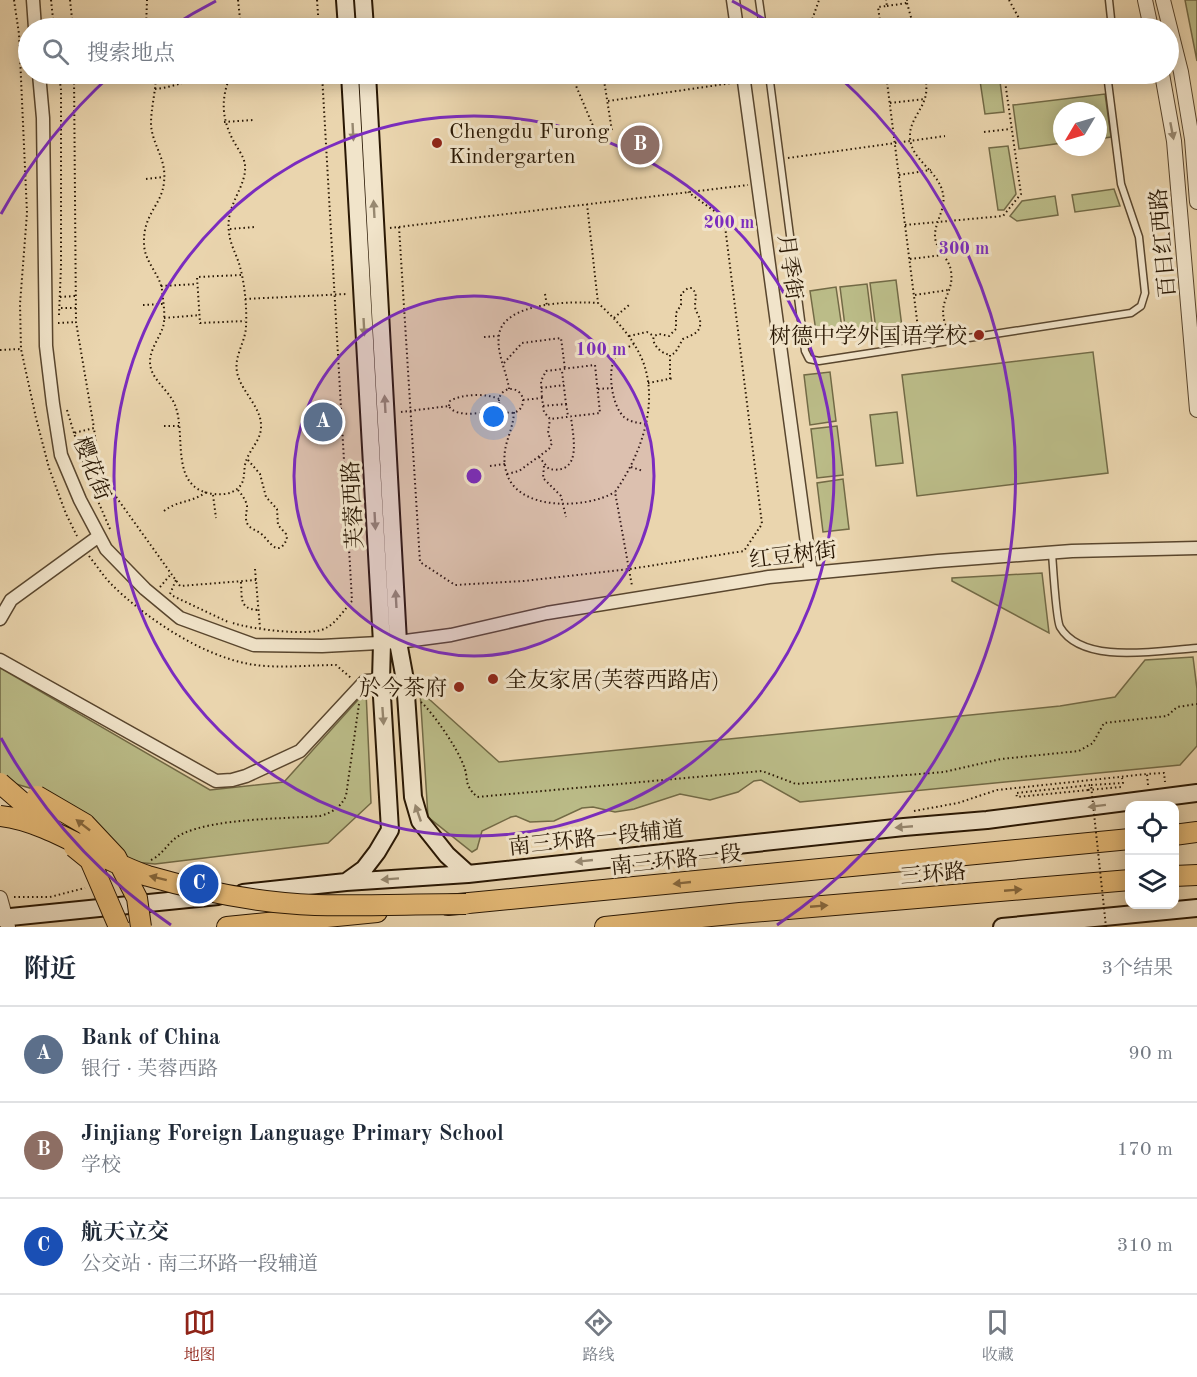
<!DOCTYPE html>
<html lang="zh">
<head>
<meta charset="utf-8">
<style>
  body { margin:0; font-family:"Old Standard TT","Noto Serif SC",serif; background:#f2f2f3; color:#1f2937 }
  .controls { position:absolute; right:18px; bottom:18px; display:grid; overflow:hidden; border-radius:12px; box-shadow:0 3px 15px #0003 }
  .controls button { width:54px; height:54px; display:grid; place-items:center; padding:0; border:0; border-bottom:2px solid #e0e1e3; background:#fff; color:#1f2937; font:30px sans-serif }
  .compass { position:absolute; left:1053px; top:102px; width:54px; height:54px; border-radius:50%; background:#fff; box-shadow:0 3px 15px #0003; rotate:232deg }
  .you { position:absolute; left:494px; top:417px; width:21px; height:21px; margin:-15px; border:4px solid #fff; border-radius:50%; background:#1a73e8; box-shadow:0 0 0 9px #1a73e833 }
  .badge { display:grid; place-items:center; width:39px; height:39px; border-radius:50%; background:#8f2418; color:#fff; font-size:20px; font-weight:700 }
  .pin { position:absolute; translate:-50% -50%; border:3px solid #fff; box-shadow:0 2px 6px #0006 }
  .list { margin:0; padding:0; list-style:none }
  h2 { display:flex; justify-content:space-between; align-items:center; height:78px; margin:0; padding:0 24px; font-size:26px }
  h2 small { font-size:20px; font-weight:400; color:#747a83 }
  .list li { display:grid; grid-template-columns:39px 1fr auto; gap:18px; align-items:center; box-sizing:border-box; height:96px; padding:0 24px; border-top:2px solid #e0e1e3 }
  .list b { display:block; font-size:22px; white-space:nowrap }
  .list p { margin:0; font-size:20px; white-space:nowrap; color:#747a83 }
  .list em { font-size:20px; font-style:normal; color:#747a83 }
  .icon { flex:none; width:33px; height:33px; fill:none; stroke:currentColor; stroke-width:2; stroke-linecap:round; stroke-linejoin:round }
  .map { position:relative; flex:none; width:1197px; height:927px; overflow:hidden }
  .search { position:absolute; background:#fff; box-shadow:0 3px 15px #0003; left:18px; right:18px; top:18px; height:66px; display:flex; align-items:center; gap:15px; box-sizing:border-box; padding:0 21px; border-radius:33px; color:#747a83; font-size:22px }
  .sheet { height:366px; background:#fff }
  nav { display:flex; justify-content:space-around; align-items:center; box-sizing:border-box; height:84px; border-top:2px solid #e0e1e3; background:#fff; font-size:16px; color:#747a83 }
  nav a { display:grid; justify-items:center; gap:3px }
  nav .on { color:#8f2418 }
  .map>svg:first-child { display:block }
  .green { fill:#bbbc88; stroke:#726a46; stroke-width:1.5 }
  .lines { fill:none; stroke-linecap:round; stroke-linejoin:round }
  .service-casing { stroke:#59462e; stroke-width:9 }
  .minor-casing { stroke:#59462e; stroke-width:15 }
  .tertiary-casing { stroke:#59462e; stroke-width:16 }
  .secondary-casing { stroke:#291703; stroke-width:20 }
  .trunk-casing { stroke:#291703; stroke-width:22 }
  .path { stroke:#291703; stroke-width:2; stroke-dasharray:1.5 3; stroke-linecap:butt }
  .service { stroke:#f1e4ca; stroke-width:6 }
  .minor { stroke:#f1e4ca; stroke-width:12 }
  .tertiary { stroke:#f1e4ca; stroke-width:14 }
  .secondary { stroke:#f1e4ca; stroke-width:16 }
  .trunk { stroke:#e5ba77; stroke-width:20 }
  .trunk-bridge-casing { stroke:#291703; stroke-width:22; stroke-linecap:butt }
  .path-bridge { stroke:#291703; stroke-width:2; stroke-dasharray:1.5 3; stroke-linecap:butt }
  .trunk-bridge { stroke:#e5ba77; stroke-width:20 }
  .oneway { fill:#978870 }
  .oneway2 { fill:#87683d }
  .ring { fill:none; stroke:#7b2cbf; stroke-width:3 }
  .poi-dot { fill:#8f2418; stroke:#f1e4ca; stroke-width:2 }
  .labels { text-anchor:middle; stroke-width:6; stroke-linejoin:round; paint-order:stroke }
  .poi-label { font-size:22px; fill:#291703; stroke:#f1e4ca; text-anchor:start }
  .street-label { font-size:22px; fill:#291703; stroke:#f1e4ca }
  .centre { fill:#7b2cbf; stroke:#f1e4ca; stroke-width:3 }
  .ring-label { font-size:18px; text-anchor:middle; font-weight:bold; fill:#7b2cbf; stroke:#f1e4ca; stroke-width:6; stroke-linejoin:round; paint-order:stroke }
</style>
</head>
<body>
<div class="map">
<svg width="1197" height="927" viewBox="0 0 1197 927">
  <rect width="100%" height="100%" fill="#ead5ae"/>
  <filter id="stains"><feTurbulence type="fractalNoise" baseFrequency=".00333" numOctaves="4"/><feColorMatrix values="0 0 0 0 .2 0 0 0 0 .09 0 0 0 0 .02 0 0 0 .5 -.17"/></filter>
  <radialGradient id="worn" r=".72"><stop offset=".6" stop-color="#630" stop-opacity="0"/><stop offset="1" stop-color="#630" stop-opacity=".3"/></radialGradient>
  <path class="green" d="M1185 0H1197V61Z
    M979 74H999L1004 112 985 114Z
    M1105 94 1111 137 1098 139V111H1062V143L1019 149 1013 105Z
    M1008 146 1016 194 1004 210H998L989 148Z
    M1114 189 1120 206 1075 212 1072 195Z
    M1055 196 1058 215 1017 221 1010 216 1022 201Z
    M896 280 902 327 876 330 870 283Z
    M867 284 873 331 846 334 840 287Z
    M836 287 843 335 817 338 810 291Z
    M1093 352 1108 473 917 496 902 375Z
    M830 372 836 421 810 425 804 375Z
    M897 412 903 463 876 466 870 415Z
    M837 426 843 475 817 478 811 429Z
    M843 479 849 529 823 532 817 483Z
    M1042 573 1049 633 952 581V578Z
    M1193 657 1197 689V746L1180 765 800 802 761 780 754 781 738 792 710 800 680 794 634 809 615 812 593 807 582 808 554 821 530 822 516 816 511 817 482 831 477 849 472 852 428 817 420 691 499 762 1060 706 1115 697 1145 660Z
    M0 668 210 790 284 782 366 691 371 803 328 843 155 864 125 861 40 791 9 782 0 774Z"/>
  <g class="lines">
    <g class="service-casing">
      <path id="service" d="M759 0 763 28
        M1109 0 1112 28
        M769 74 805 351 809 359 819 361 1131 313 1141 306 1145 293 1139 237 1121 184 1107 74
        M1052 553C1053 566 1056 619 1060 627 1083 666 1160 650 1197 648"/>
    </g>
    <g class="minor-casing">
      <path id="minor" d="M33 0 35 28
        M733 0 737 28
        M39 74 43 118 46 346 53 404 61 455 80 500 106 549 145 589 180 618 254 645 322 646 398 642 451 635 547 613 769 577 938 561 1072 551 1197 548
        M743 74 811 573
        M0 619 11 600 99 536
        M0 660 216 781 232 780 246 776 300 751 365 681 381 680"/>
    </g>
    <g class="tertiary-casing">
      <path id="tertiary" d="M1145 0 1151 28
        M1163 0 1181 72 1192 139 1197 202
        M1162 74 1174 141 1197 410
        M0 898 8 927"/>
    </g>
    <g class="secondary-casing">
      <path id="secondary" d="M345 0 347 28
        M363 0 365 28
        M367 74 398 642 405 680 413 797 420 821 447 855 468 874
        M346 882 364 869 377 852 390 830 381 680 382 643 350 74
        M243 893 346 882 468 874 904 827 987 820 1197 793
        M0 918 218 896
        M1002 927 1197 908"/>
    </g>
    <g class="trunk-casing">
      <path id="trunk" d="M1174 835 1197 832
        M1174 876 1197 875
        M448 905 1130 839
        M227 927 377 912
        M605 927 740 913 1130 880"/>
    </g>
    <path class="path" d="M14 0 19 34 27 213 20 304 21 349 36 418 49 468 66 514 77 536
      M51 0 54 28
      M70 0 73 28
      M238 0 241 28
      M317 0 319 28
      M1009 0 1021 22V28
      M907 3 914 28
      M887 6 907 3V0
      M146 28 147 0
      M813 28 812 20 819 0
      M881 28 878 7 887 6 886 0
      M936 28C956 26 976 11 994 28
      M74 74 76 322 94 428
      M156 74C156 91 151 107 151 124 152 145 167 159 164 182 162 205 143 214 144 243 144 262 160 274 162 290 163 301 166 316 163 327 159 339 150 349 150 362 150 379 169 390 175 405 187 435 168 489 214 494 223 495 233 494 239 487 246 481 243 469 246 461 250 449 261 440 261 427 262 407 241 392 237 372 234 356 245 343 246 327 247 309 245 285 240 267 237 255 230 245 229 232 225 205 247 187 245 165 244 156 237 148 233 140 221 117 221 97 231 74
      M571 74 596 133 612 131 603 74
      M830 74 841 83
      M886 74 919 336
      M925 74C926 83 928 91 924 101 920 112 910 122 910 135 909 160 939 170 943 194 946 208 936 220 935 234 934 249 949 257 951 271 955 296 933 301 949 333
      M155 89C179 87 206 71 228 80
      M608 101 732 83
      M890 103 925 99
      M224 122 253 120
      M984 132 1011 129
      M788 158 945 136
      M899 175 931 170
      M146 179 164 177
      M587 204 598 303C613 317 627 331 637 349 663 394 643 452 615 492L632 586
      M905 225 1003 216 1021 194 1004 74
      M399 227 420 562 455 585 524 581 630 569 744 551 762 524 724 218 688 192
      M390 228 748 185
      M230 229 254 227
      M910 259 943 255
      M241 275 197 277 200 323 245 321
      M161 286 197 284
      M545 294 547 306
      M915 295 948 290
      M60 297 75 296
      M245 299 347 294
      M143 305 163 304
      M61 308H76
      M59 315 61 266V90L59 74
      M164 318 200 315
      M614 318 629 305
      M58 323 76 322
      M629 336 647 332 654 336
      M484 337 498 336
      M634 344C627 348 619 351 615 358 607 372 612 406 624 417 630 422 638 423 646 424
      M0 350 21 349
      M504 363 522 343 561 338 565 369
      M670 379V355L675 353 683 339C692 335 702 333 700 320 699 315 695 311 695 306 695 298 698 295 692 288H688L681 294V305L676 313V329L669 336 659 334 654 336 653 340C656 348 661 353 670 355
      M648 383 674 378
      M541 388 564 385
      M509 389C507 372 496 353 499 335 503 302 573 301 598 303
      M598 389 613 388
      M499 401a12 12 0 1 1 24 0a12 12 0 1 1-24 0Z
      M523 400 542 398 544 412 550 419 600 413 595 365 546 371 541 381 542 398
      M566 404 568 416
      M449 406 450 401C461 394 487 393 499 399
      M543 406 566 404 562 371
      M67 410 74 433
      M401 412 449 406C455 419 490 413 500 407
      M514 412C513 434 500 446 506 471 516 512 587 509 615 492
      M164 426H179
      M539 457 549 469C583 475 573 437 571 417
      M490 466 505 464
      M544 466 543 478 561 496 566 517
      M631 467 643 471
      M507 474 519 471 549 449 552 443 548 433 550 419
      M238 490C242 495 246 500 247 506 247 513 244 518 248 525 251 529 256 530 260 533 269 539 277 560 287 539L286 534 278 525 277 509 266 497 260 474 248 460
      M213 495 216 518
      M164 511C178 500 192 503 206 492
      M110 529 88 478 74 433 94 428 99 473 180 586 256 580
      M89 556C97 566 104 577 112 585 147 619 201 655 249 664 277 669 308 665 336 665L351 678
      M255 569 260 628
      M241 582C242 598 239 609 258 610
      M160 587 171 574
      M170 594 176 580
      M173 596 228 622
      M233 623C250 629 311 637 326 628 336 623 345 609 352 601L322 74
      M421 702C434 714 457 748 463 764 470 780 462 782 477 797L762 771 796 784 944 772 1001 759 1079 751 1093 743 1104 723 1167 716 1177 707 1197 704
      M1091 785 1123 783 1122 778
      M1148 785 1147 774 1164 773 1165 782
      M1088 790 1121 787
      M914 811 958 803 997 790 1147 774
      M151 860C164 854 169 840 182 834 216 818 282 819 320 816 333 812 340 808 346 796L359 704
      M14 897H50L85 888"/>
    <use href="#service" class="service"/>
    <use href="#minor" class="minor"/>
    <use href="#tertiary" class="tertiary"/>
    <use href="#secondary" class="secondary"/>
    <use href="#trunk" class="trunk"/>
    <g class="trunk-bridge-casing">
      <path id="trunk-bridge" d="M0 783 52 828
        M37 796 85 824 116 857 137 898 141 927
        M0 816C49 821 101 861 148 876 200 891 261 903 315 905 365 906 416 904 466 904
        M74 847 90 860 119 927"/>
    </g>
    <path class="path-bridge" d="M1088 790 1017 797 1016 793 1091 785 1106 927"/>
    <use href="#trunk-bridge" class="trunk-bridge"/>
  </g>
  <defs><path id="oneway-solid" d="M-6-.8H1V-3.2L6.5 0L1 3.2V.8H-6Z" transform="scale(1.5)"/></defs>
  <g class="oneway">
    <use href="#oneway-solid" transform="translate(1172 131) rotate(79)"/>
    <use href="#oneway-solid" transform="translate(353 132) rotate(87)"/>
    <use href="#oneway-solid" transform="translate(374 209) rotate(-93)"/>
    <use href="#oneway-solid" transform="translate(364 327) rotate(87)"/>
    <use href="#oneway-solid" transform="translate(385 404) rotate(-93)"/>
    <use href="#oneway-solid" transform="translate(375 521) rotate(87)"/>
    <use href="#oneway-solid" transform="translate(396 599) rotate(-93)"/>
    <use href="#oneway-solid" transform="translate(383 716) rotate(86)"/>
    <use href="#oneway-solid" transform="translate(1097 806) rotate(173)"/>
    <use href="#oneway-solid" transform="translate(418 813) rotate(-109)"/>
    <use href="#oneway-solid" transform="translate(904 827) rotate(175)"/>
    <use href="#oneway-solid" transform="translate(584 861) rotate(174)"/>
    <use href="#oneway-solid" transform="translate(390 879) rotate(176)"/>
  </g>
  <g class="oneway2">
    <use href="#oneway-solid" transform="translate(83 825) rotate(-142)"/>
    <use href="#oneway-solid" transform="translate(158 878) rotate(-166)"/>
    <use href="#oneway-solid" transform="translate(682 883) rotate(174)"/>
    <use href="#oneway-solid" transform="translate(1013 890) rotate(-5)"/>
    <use href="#oneway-solid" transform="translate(819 906) rotate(-5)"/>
  </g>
  <circle cx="474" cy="476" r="180" fill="#7b2cbf" fill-opacity=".12"/>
  <g class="ring">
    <circle cx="474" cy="476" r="180"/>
    <circle cx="474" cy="476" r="360"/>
    <path d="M171 925A541 541 0 0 1 1 738M1 214A541 541 0 0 1 112 74M171 27A541 541 0 0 1 216 1M732 1A541 541 0 0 1 777 27M836 74A541 541 0 0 1 777 925"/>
  </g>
  <g class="poi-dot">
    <circle cx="437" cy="143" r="6"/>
    <circle cx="979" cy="335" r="6"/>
    <circle cx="493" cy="679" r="6"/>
    <circle cx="459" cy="687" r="6"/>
  </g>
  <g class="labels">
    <g class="poi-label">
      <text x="449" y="138">Chengdu Furong<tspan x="449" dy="25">Kindergarten</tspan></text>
      <text x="967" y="343" text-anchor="end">树德中学外国语学校</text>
      <text x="505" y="687">全友家居(芙蓉西路店)</text>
      <text x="447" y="695" text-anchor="end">於今茶府</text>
    </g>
    <g class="street-label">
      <text transform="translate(1162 243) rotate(-95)" y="8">百日红西路</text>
      <text transform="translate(791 267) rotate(82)" y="8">月季街</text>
      <text transform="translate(93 468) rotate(69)" y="8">樱花街</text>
      <text transform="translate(352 505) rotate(-93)" y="8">芙蓉西路</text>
      <text transform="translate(793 554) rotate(-7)" y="8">红豆树街</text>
      <text transform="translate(596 837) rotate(-6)" y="8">南三环路一段辅道</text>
      <text transform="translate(676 859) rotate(-6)" y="8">南三环路一段</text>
      <text transform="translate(933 873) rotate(-5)" y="8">三环路</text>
    </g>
  </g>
  <circle cx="474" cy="476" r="9" class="centre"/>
  <g class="ring-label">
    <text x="729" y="228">200 m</text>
    <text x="964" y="254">300 m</text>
    <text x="601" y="355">100 m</text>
  </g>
  <rect width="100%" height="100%" filter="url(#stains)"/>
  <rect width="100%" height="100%" fill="url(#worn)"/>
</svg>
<div class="controls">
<button><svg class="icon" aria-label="locate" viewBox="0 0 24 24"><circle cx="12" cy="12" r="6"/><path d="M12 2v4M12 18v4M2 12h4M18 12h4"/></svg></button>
<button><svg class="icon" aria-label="layers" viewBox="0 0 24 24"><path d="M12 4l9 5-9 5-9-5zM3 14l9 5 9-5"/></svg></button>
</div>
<svg class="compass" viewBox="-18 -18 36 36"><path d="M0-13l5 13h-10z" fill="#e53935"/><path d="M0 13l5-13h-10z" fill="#747a83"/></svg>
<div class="you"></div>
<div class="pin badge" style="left:323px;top:422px;background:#5c6f8a">A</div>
<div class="pin badge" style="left:640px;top:145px;background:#8d6e63">B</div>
<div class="pin badge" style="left:199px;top:884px;background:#1a4fb4">C</div>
<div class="search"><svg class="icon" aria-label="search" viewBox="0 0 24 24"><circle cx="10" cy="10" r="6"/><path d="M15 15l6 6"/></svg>搜索地点</div>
</div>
<section class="sheet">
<h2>附近<small>3个结果</small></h2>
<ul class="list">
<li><span class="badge" style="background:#5c6f8a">A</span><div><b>Bank of China</b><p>银行 · 芙蓉西路</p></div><em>90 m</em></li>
<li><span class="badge" style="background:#8d6e63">B</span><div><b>Jinjiang Foreign Language Primary School</b><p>学校</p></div><em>170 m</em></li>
<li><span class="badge" style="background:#1a4fb4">C</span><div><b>航天立交</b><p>公交站 · 南三环路一段辅道</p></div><em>310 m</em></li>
</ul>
</section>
<nav>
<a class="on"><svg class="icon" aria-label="map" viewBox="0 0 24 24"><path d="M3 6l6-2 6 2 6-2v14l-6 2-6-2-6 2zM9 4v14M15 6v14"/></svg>地图</a>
<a><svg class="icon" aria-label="directions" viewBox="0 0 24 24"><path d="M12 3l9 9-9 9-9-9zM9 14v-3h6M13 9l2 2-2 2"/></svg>路线</a>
<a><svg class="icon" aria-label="saved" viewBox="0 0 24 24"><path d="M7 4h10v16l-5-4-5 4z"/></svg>收藏</a>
</nav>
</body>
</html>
